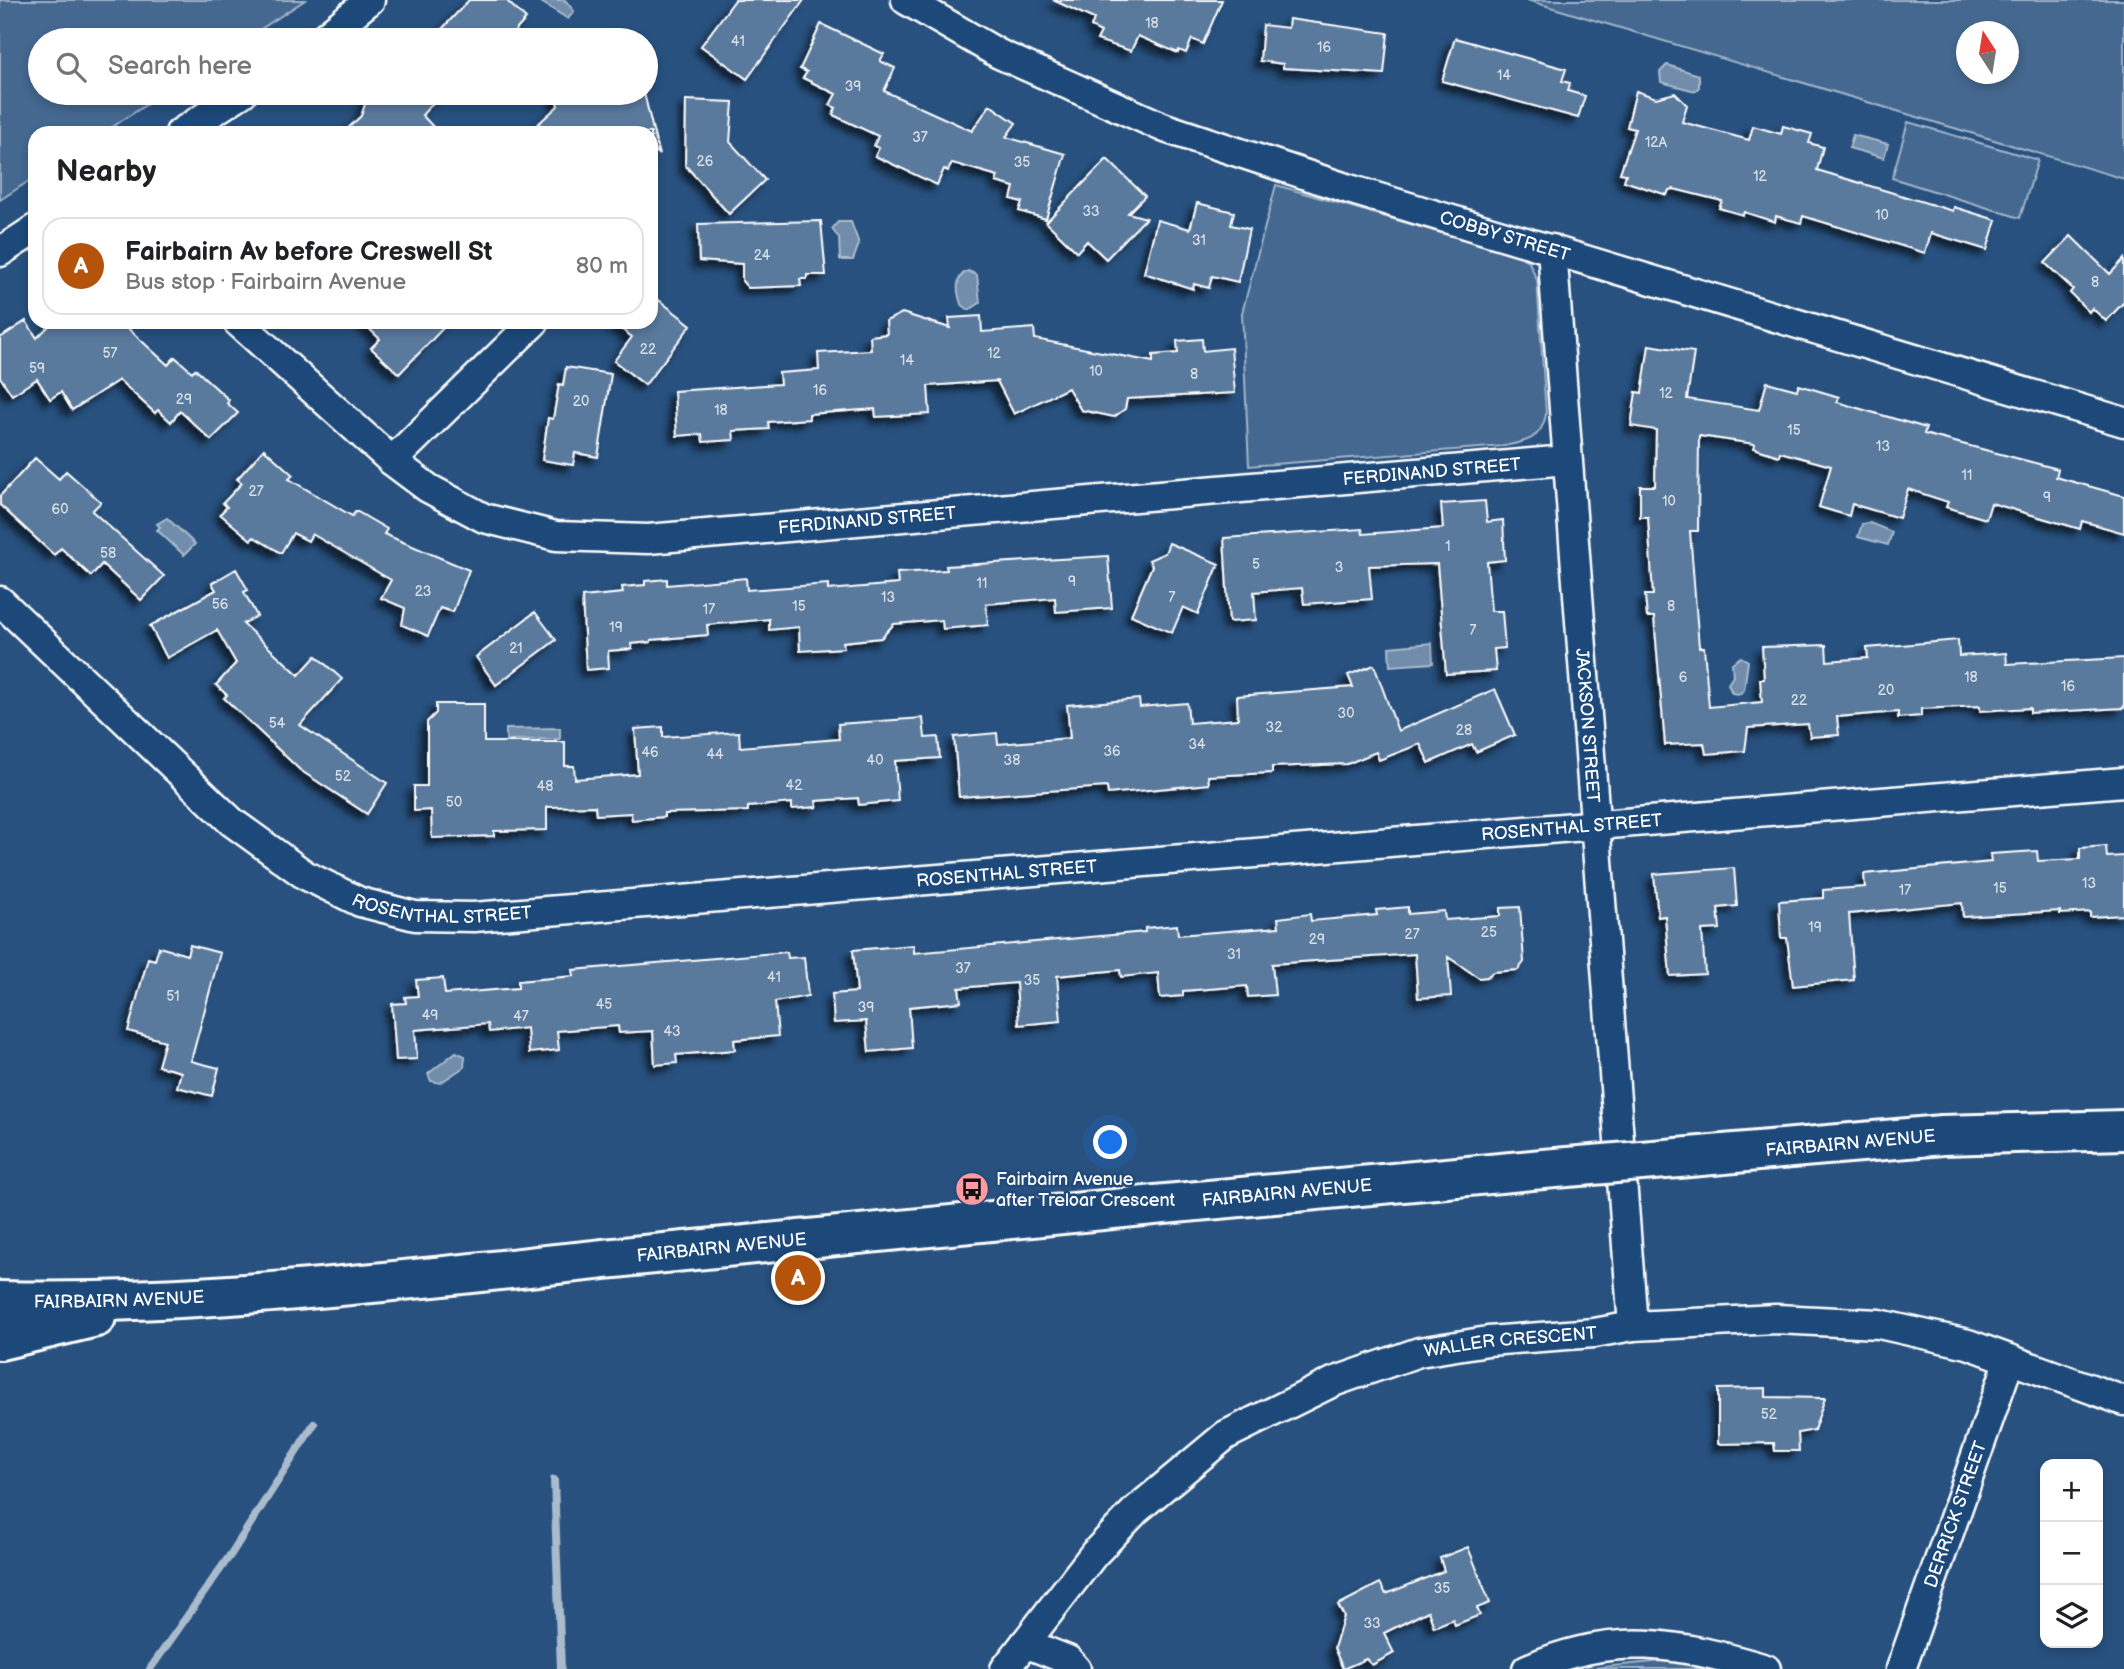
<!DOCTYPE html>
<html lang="en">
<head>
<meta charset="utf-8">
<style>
  body { margin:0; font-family:"Balsamiq Sans",sans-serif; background:#f6f6f6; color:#202124 }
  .controls { position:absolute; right:21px; bottom:21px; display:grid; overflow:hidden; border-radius:14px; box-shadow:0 4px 10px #0003 }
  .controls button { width:63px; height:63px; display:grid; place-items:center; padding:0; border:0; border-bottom:2px solid #e0e0e0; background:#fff; color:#202124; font:35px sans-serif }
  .compass { position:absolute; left:1956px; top:21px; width:63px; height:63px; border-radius:50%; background:#fff; box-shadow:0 4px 10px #0003; rotate:348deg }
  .you { position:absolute; left:1111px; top:1143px; width:24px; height:24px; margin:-18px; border:5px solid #fff; border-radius:50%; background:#1a73e8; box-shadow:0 0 0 10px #1a73e833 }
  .badge { display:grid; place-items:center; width:46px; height:46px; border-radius:50%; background:#b45309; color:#fff; font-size:23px; font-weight:700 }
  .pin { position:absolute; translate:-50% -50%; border:4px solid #fff; box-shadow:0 2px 7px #0006 }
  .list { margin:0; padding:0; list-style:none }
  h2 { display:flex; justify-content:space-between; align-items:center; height:91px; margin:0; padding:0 28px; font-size:30px }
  h2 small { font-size:23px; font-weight:400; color:#757577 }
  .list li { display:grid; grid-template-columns:46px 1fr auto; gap:21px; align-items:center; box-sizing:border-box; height:98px; margin:0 14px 14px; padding:0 14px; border:2px solid #e0e0e0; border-radius:21px }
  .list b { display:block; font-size:26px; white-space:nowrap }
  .list p { margin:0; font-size:23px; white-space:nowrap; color:#757577 }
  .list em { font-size:23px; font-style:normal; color:#757577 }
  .icon { flex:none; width:38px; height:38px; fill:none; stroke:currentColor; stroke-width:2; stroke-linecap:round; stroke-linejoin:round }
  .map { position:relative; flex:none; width:2124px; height:1669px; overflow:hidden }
  .search { position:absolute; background:#fff; box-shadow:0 4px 10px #0003; left:28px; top:28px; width:630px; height:77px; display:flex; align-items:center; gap:18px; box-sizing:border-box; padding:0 24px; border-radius:38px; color:#757577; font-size:26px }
  .panel { position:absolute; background:#fff; box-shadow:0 4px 10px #0003; left:28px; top:126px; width:630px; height:203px; border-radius:21px }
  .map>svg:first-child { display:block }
  .green { fill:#446890; stroke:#a2b4c8; stroke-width:2; fill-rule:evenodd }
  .water { fill:#718dab; stroke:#aabbcd; stroke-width:2 }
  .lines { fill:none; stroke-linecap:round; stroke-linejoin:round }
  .stream { stroke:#aabbcd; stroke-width:8 }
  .building { fill:#5a7a9d; stroke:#fff; stroke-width:2; filter:url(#shadow) }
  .minor-casing { stroke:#fff; stroke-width:33 }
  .secondary-casing { stroke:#fff; stroke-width:44 }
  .minor { stroke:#1f4a7a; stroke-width:28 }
  .secondary { stroke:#1f4a7a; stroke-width:38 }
  .secondary-bridge-casing { stroke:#fff; stroke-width:44; stroke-linecap:butt }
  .secondary-bridge { stroke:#1f4a7a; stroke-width:38 }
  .labels { text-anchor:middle; stroke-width:5; stroke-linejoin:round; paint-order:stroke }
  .number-label { font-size:14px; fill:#d6dee6 }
  .street-label { font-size:18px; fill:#fff; stroke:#1f4a7a }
  .poi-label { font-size:18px; fill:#fff; stroke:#1f4a7a; text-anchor:start }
</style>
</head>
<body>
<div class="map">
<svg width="2124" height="1669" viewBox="0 0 2124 1669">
  <defs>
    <filter id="shadow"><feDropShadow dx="-6" dy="6" stdDeviation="3.5" flood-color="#0009"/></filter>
  </defs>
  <rect width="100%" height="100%" fill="#28517f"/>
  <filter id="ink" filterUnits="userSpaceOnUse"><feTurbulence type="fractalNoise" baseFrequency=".0143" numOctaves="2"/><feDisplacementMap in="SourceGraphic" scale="14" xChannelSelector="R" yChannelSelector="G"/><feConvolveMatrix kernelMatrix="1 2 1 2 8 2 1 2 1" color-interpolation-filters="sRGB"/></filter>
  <g filter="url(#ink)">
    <path class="green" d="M0 0H305L244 40H40V93H164L103 133H35V177L0 200Z
      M1527 0H2124V179ZM1966 32H2008V74H1966Z
      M1908 122 2038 160 2020 218 1892 178Z
      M1276 185 1520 256 1529 262 1537 280 1546 414C1542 439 1526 442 1504 446L1249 466 1242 313Z
      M1662 1661 1701 1663 1724 1669H1584Z"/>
    <path class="water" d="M538 0H565L574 11 568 19Z
      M1667 65 1699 75V87L1695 91 1661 82 1660 72Z
      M1853 135 1888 144 1884 158 1849 148Z
      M838 222H851L859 244 853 260H840L839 238 832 229Z
      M968 271 977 275 980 303 969 310 961 304C957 292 954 277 968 271Z
      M167 518 195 544 184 555 157 530 160 527 157 524Z
      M1870 523 1892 532 1888 545 1858 537 1862 524Z
      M1432 643 1433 663 1390 666 1389 647Z
      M1741 657 1748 661 1744 690 1740 694 1732 693 1728 684 1733 676 1732 663Z
      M560 728V739L506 740V729Z
      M456 1052 465 1056 464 1067 440 1083 431 1081 428 1074Z"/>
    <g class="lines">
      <path class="stream" d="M554 1480 561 1669
        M150 1669 231 1554 314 1424"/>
    </g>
    <path class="building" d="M469 0H506L526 19 507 40H453L442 29Z
      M735 0H804L747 79 701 46Z
      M1053 0H1222L1203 44 1192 39 1186 53 1179 50 1178 53 1138 36 1131 51 1097 40 1101 32 1091 27 1094 19Z
      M1289 19 1388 33 1384 74 1283 68V64L1260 61 1263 25 1288 28Z
      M821 24 884 54 880 61 895 68 884 91 972 131 990 105 1016 123 1006 137 1065 154 1046 219 1019 211 1022 202 1011 199 1014 187 996 182 998 176 952 163 948 171 944 169 937 185 875 156 879 148 874 146 878 136 833 115 836 108 830 105 836 94 803 78 807 72 800 69Z
      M1455 38 1566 69 1562 81 1570 83 1568 91 1585 96 1578 118 1442 81Z
      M1636 91 1656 98 1675 93 1687 105 1682 122 1749 140 1753 126 1781 134 1783 126 1812 134 1809 143 1823 147 1817 170 1953 211 1954 207 1996 220 1987 250 1931 233 1925 253 1803 216 1801 223 1776 216 1775 222 1744 212 1743 215 1719 208 1722 201 1674 189 1669 190 1667 195 1624 181 1626 174 1620 173 1635 129 1627 127Z
      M369 93H442L422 115 439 133H343L361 116Z
      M555 93H644L659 155 651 146V133H528L558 106Z
      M686 100 733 102 730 142 765 180 729 214 685 165Z
      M1107 159 1145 196 1128 213 1146 218 1106 259 1087 241 1077 252 1046 222Z
      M1197 203 1234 212 1231 225 1249 229 1238 282 1212 276 1209 288 1194 284 1193 289 1144 273 1157 220 1190 229Z
      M821 221 826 275H807V279H800L801 286 748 288 742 281V264L699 261 698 224Z
      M2071 236 2110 274 2124 259V302L2106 321 2092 308 2089 312 2070 293 2073 289 2045 263Z
      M651 294 691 325 645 385 614 361 632 337 612 322H651Z
      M902 313 950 328 949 318 981 316 982 332 1034 328 1035 339 1153 362V355L1178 353 1177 341 1202 339 1203 351 1231 348 1235 393 1127 399 1125 409 1114 417 1081 410 1068 388 1014 414 997 381 928 386 930 414 876 417 875 409 809 414V419L768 422 769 429 733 431 734 440 703 442 702 434 677 436 674 391 780 384 779 373 819 370 818 353 871 350 870 336 887 334 886 321Z
      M26 321 37 338 53 322H121L168 365 175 357 192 372 195 369 229 400 227 403 238 413 211 440 180 411 171 422 158 410 155 413 119 380 72 410 61 392 50 399 37 379 12 395 0 377V338Z
      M362 322H449L399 374 371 348 380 339Z
      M1649 345 1694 352 1687 399 1759 410 1767 382 1797 390 1799 385 1839 397 1837 402 1926 428 1924 434 2058 469 2056 477 2124 496V533L2082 521 2080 529 1991 503 1986 519 1946 507 1948 502 1908 489 1899 518 1852 504 1849 516 1819 507 1831 466 1780 452 1779 456 1754 448 1755 444 1699 436 1698 531H1690L1699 647H1704L1709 707 1762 702 1760 679H1764L1762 647 1826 645 1827 661 1868 658 1867 648 1958 640 1959 656 2006 653 2007 664 2124 658V708L2030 713V708L1980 711V706L1921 709V716L1898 718V712L1837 717 1839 735 1810 737 1808 724 1748 728 1745 751 1706 754 1704 743 1665 745 1654 617H1647L1645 595H1653L1648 517H1640V486H1655L1656 430 1631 426 1636 392 1642 393Z
      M566 367 611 374 598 457 575 453 573 465 542 460 548 418 553 419 559 384 563 385Z
      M264 449 293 475 289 479 352 516 356 511 387 529 384 534 469 570 453 612 440 608 428 636 402 625 405 608 381 598 391 580 312 534 308 541 293 533 281 553 254 537 251 540 220 514 227 507 223 503 242 483 237 479Z
      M35 458 59 479 66 471 101 502 92 511 164 576 141 600 102 564 91 576 61 548 54 555 0 505V496Z
      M1485 501 1487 522 1503 520 1505 560 1487 562 1491 611H1502L1505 648 1494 649 1496 671 1446 674 1437 564 1369 566 1372 599 1304 604 1302 588 1254 592 1256 620 1229 622 1224 538 1362 529 1363 534 1443 528 1441 504Z
      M1169 543 1219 564 1198 614 1183 607 1172 633 1131 615 1152 566 1149 560 1165 553Z
      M1108 556 1112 608 1056 612 1055 598 986 604 988 625 943 629 942 620 894 624 881 638 843 642 844 648 800 651 799 627 769 630V619L707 625 708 635 651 640V642L631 644 632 649 608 651 609 668 586 670 582 597 623 593 622 587 645 585V581L667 579V585L746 578 747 590 828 584V590L898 584 897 573 947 570 946 566Z
      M236 569 248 590 244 592 257 616 243 624 299 675 316 656 342 679 300 725 387 783 367 814 300 770 224 698 227 695 216 685 236 663 217 630 167 658 150 626 216 590 212 583Z
      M535 612 556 640 496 685 476 657Z
      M1374 665 1398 731 1495 689 1515 735 1476 752 1472 744 1429 763 1420 744 1379 760 1376 752 1347 764 1272 767V773L1208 776 1209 784 1108 794 1107 787 959 797 954 737 997 733 998 744 1070 738 1067 705 1139 699 1140 707 1187 703 1189 723 1238 719 1237 696 1353 687 1348 675Z
      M436 704H484V742H565V766H574L575 779 638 774 635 729 663 727V737L739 732 740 747 839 739 838 724 923 718 925 738 938 737 940 758 895 761 898 801 859 805 858 798 816 801 817 807 792 809V803L748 807V811L664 813V817L632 820 631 813 596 815 595 806 547 807V830L494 831V836L432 838 431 810 414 811V786H427V722L436 713Z
      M2106 846 2107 857 2124 856V915L2090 917V912L2060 914V911L1963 917 1962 903 1849 914 1854 980 1793 986 1787 938H1781L1779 901 1823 898V890L1865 887 1864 874 1991 862 1990 854 2037 851 2038 861 2080 859V848Z
      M1734 868 1737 906 1718 908 1720 929 1702 930 1705 974 1670 976 1665 916 1658 917 1654 874Z
      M1408 907V914L1444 911 1445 920 1500 916V908L1520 907 1524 962 1518 970 1493 972 1487 977 1479 978 1448 957 1451 996 1418 998 1415 954 1272 964 1275 995 1248 997 1247 986 1183 991V996L1160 998 1158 973 1121 977 1120 970 1057 976 1061 1021 1019 1025 1016 983 959 988 961 1002 909 1007 912 1048 869 1052 866 1021 834 1023 832 994 857 992 853 950 914 945V953L1145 932V928L1177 925 1178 935 1228 931 1279 927 1278 918 1310 914 1311 921 1377 915 1376 910Z
      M190 945 220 953 191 1061 219 1068 212 1096 177 1087 181 1072 158 1066 165 1041 128 1031 148 958 155 960 159 947 187 955Z
      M787 952 788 958 804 957 808 996 775 1002 778 1036 734 1040 735 1050 676 1055 677 1063 655 1065 653 1031 619 1033 618 1026 557 1031 559 1050 529 1053 527 1028 489 1032 488 1024 415 1030 417 1059 396 1060 392 1004 406 1003 405 997 418 996 416 980 443 978 445 994 518 988V981L574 976 573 970Z
      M1766 1388V1397L1825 1398 1814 1430 1798 1433 1799 1451H1775L1774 1443 1718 1444V1389Z
      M1468 1547 1490 1603 1477 1608 1480 1615 1455 1625 1453 1619 1434 1627 1428 1611 1384 1633 1394 1653 1372 1665 1366 1659 1343 1669 1334 1648 1344 1616 1338 1605 1380 1583 1386 1594 1444 1571 1440 1558Z"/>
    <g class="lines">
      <g class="minor-casing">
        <g id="minor">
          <path id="s1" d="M906 0 999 54 1165 128 1349 189 2124 422"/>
          <path d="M321 40 370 0"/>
          <path d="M180 133 242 93"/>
          <path id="s2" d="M1552 249 1633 1326"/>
          <path d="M0 252 35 229"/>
          <path id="s3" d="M238 322 392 461 428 488 484 518 556 536 648 539 1567 460"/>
          <path d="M392 461 534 322"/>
          <path id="s4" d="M0 601 232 822 305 875 360 902 415 916 474 917 2124 782"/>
          <path d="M1025 1643 1068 1660 1076 1669"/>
          <path id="s5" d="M1005 1669 1094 1554 1136 1510 1226 1435 1333 1382 1419 1352 1488 1341 1594 1333 1633 1326 1776 1319 1879 1324 1968 1344 2124 1401"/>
          <path d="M1527 1669C1615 1630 1678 1643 1766 1669"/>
          <path id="s6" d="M1901 1669 2010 1359"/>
        </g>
      </g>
      <g class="secondary-casing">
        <g id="secondary">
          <path id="s7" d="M1678 1158 1942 1135 2124 1130"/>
          <path id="s8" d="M0 1301C215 1306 431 1276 644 1255 944 1225 1243 1196 1543 1169"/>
          <path d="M0 1340 96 1317"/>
        </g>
      </g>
      <use href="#minor" class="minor"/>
      <use href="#secondary" class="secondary"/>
      <g class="secondary-bridge-casing">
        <path id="secondary-bridge" d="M1543 1169 1678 1158"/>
      </g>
      <use href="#secondary-bridge" class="secondary-bridge"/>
    </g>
  </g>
  <defs>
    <g id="bus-disc" transform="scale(1.75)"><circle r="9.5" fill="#ff9aa2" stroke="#1f4a7a"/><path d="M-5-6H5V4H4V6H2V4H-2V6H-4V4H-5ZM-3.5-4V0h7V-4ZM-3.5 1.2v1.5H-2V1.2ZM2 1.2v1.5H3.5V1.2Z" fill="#111"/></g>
  </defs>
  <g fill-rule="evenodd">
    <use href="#bus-disc" x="972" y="1189"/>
  </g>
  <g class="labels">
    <g class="number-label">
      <text x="1152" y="28">18</text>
      <text x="738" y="46">41</text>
      <text x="1324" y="52">16</text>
      <text x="1504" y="80">14</text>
      <text x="853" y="91">39</text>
      <text x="920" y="142">37</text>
      <text x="1656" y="147">12A</text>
      <text x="705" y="166">26</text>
      <text x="1022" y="167">35</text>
      <text x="1760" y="181">12</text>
      <text x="1091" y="216">33</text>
      <text x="1882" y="220">10</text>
      <text x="1199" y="245">31</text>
      <text x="762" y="260">24</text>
      <text x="2095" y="287">8</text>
      <text x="648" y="354">22</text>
      <text x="110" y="358">57</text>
      <text x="994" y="358">12</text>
      <text x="907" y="365">14</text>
      <text x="37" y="373">59</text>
      <text x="1096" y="376">10</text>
      <text x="1194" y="379">8</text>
      <text x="820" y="395">16</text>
      <text x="1666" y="398">12</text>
      <text x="184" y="404">29</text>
      <text x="581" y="406">20</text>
      <text x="721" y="415">18</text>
      <text x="1794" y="435">15</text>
      <text x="1883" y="451">13</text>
      <text x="1967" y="480">11</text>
      <text x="256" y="496">27</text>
      <text x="2047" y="502">9</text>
      <text x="1669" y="506">10</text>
      <text x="60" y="514">60</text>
      <text x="1448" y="551">1</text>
      <text x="108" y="558">58</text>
      <text x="1256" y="569">5</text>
      <text x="1339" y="572">3</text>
      <text x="1072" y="586">9</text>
      <text x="982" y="588">11</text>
      <text x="423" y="596">23</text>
      <text x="888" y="602">13</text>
      <text x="1172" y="602">7</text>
      <text x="220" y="609">56</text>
      <text x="799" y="611">15</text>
      <text x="1671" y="611">8</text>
      <text x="709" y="614">17</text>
      <text x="616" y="632">19</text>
      <text x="1473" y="635">7</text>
      <text x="516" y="653">21</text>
      <text x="1683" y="682">6</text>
      <text x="1971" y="682">18</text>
      <text x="2068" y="691">16</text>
      <text x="1886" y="695">20</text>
      <text x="1799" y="705">22</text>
      <text x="1346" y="718">30</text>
      <text x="277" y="728">54</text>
      <text x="1274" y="732">32</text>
      <text x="1464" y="735">28</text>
      <text x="1197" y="749">34</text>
      <text x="1112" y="756">36</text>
      <text x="650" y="757">46</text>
      <text x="715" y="759">44</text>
      <text x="875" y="765">40</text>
      <text x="1012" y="765">38</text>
      <text x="343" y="781">52</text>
      <text x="794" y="790">42</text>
      <text x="545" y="791">48</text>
      <text x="454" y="807">50</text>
      <text x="2089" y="888">13</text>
      <text x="2000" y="893">15</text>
      <text x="1905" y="895">17</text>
      <text x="1815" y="932">19</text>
      <text x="1489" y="937">25</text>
      <text x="1412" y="939">27</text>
      <text x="1317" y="944">29</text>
      <text x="1234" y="959">31</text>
      <text x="963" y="973">37</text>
      <text x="774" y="982">41</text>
      <text x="1032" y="985">35</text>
      <text x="173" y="1001">51</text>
      <text x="604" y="1009">45</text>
      <text x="866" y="1012">39</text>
      <text x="430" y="1020">49</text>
      <text x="521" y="1021">47</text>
      <text x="672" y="1036">43</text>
      <text x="1769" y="1419">52</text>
      <text x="1442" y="1593">35</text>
      <text x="1372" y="1628">33</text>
    </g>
    <g class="street-label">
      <text dy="6" stroke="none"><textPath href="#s1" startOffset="646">COBBY STREET</textPath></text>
      <text dy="6" stroke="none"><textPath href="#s3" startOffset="1269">FERDINAND STREET</textPath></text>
      <text dy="6" stroke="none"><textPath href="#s3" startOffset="702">FERDINAND STREET</textPath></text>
      <text dy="6" stroke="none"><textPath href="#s2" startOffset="478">JACKSON STREET</textPath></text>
      <text dy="6" stroke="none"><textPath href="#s4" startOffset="1689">ROSENTHAL STREET</textPath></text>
      <text dy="6" stroke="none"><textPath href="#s4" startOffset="1122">ROSENTHAL STREET</textPath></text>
      <text dy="6" stroke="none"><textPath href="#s4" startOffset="555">ROSENTHAL STREET</textPath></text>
      <text dy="6" stroke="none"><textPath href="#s7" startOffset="173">FAIRBAIRN AVENUE</textPath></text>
      <text dy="6" stroke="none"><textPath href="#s8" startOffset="1292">FAIRBAIRN AVENUE</textPath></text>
      <text dy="6" stroke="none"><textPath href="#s8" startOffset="724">FAIRBAIRN AVENUE</textPath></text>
      <text dy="6" stroke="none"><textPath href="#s8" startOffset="119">FAIRBAIRN AVENUE</textPath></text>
      <text dy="6" stroke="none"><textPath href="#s5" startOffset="626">WALLER CRESCENT</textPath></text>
      <text dy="6" stroke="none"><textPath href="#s6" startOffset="164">DERRICK STREET</textPath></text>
    </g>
    <g class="poi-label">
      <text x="996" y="1185">Fairbairn Avenue<tspan x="996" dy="21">after Treloar Crescent</tspan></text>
    </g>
  </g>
</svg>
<div class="controls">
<button>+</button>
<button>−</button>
<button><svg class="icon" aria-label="layers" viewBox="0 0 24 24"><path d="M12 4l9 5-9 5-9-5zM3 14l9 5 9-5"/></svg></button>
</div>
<svg class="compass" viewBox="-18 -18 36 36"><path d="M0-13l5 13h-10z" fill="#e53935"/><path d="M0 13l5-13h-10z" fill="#757577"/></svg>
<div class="you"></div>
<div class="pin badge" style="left:798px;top:1278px">A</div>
<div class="search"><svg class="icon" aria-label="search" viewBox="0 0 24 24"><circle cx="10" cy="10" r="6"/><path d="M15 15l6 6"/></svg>Search here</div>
<section class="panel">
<h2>Nearby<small></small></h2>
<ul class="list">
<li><span class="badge">A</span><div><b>Fairbairn Av before Creswell St</b><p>Bus stop · Fairbairn Avenue</p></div><em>80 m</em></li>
</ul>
</section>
</div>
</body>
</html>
